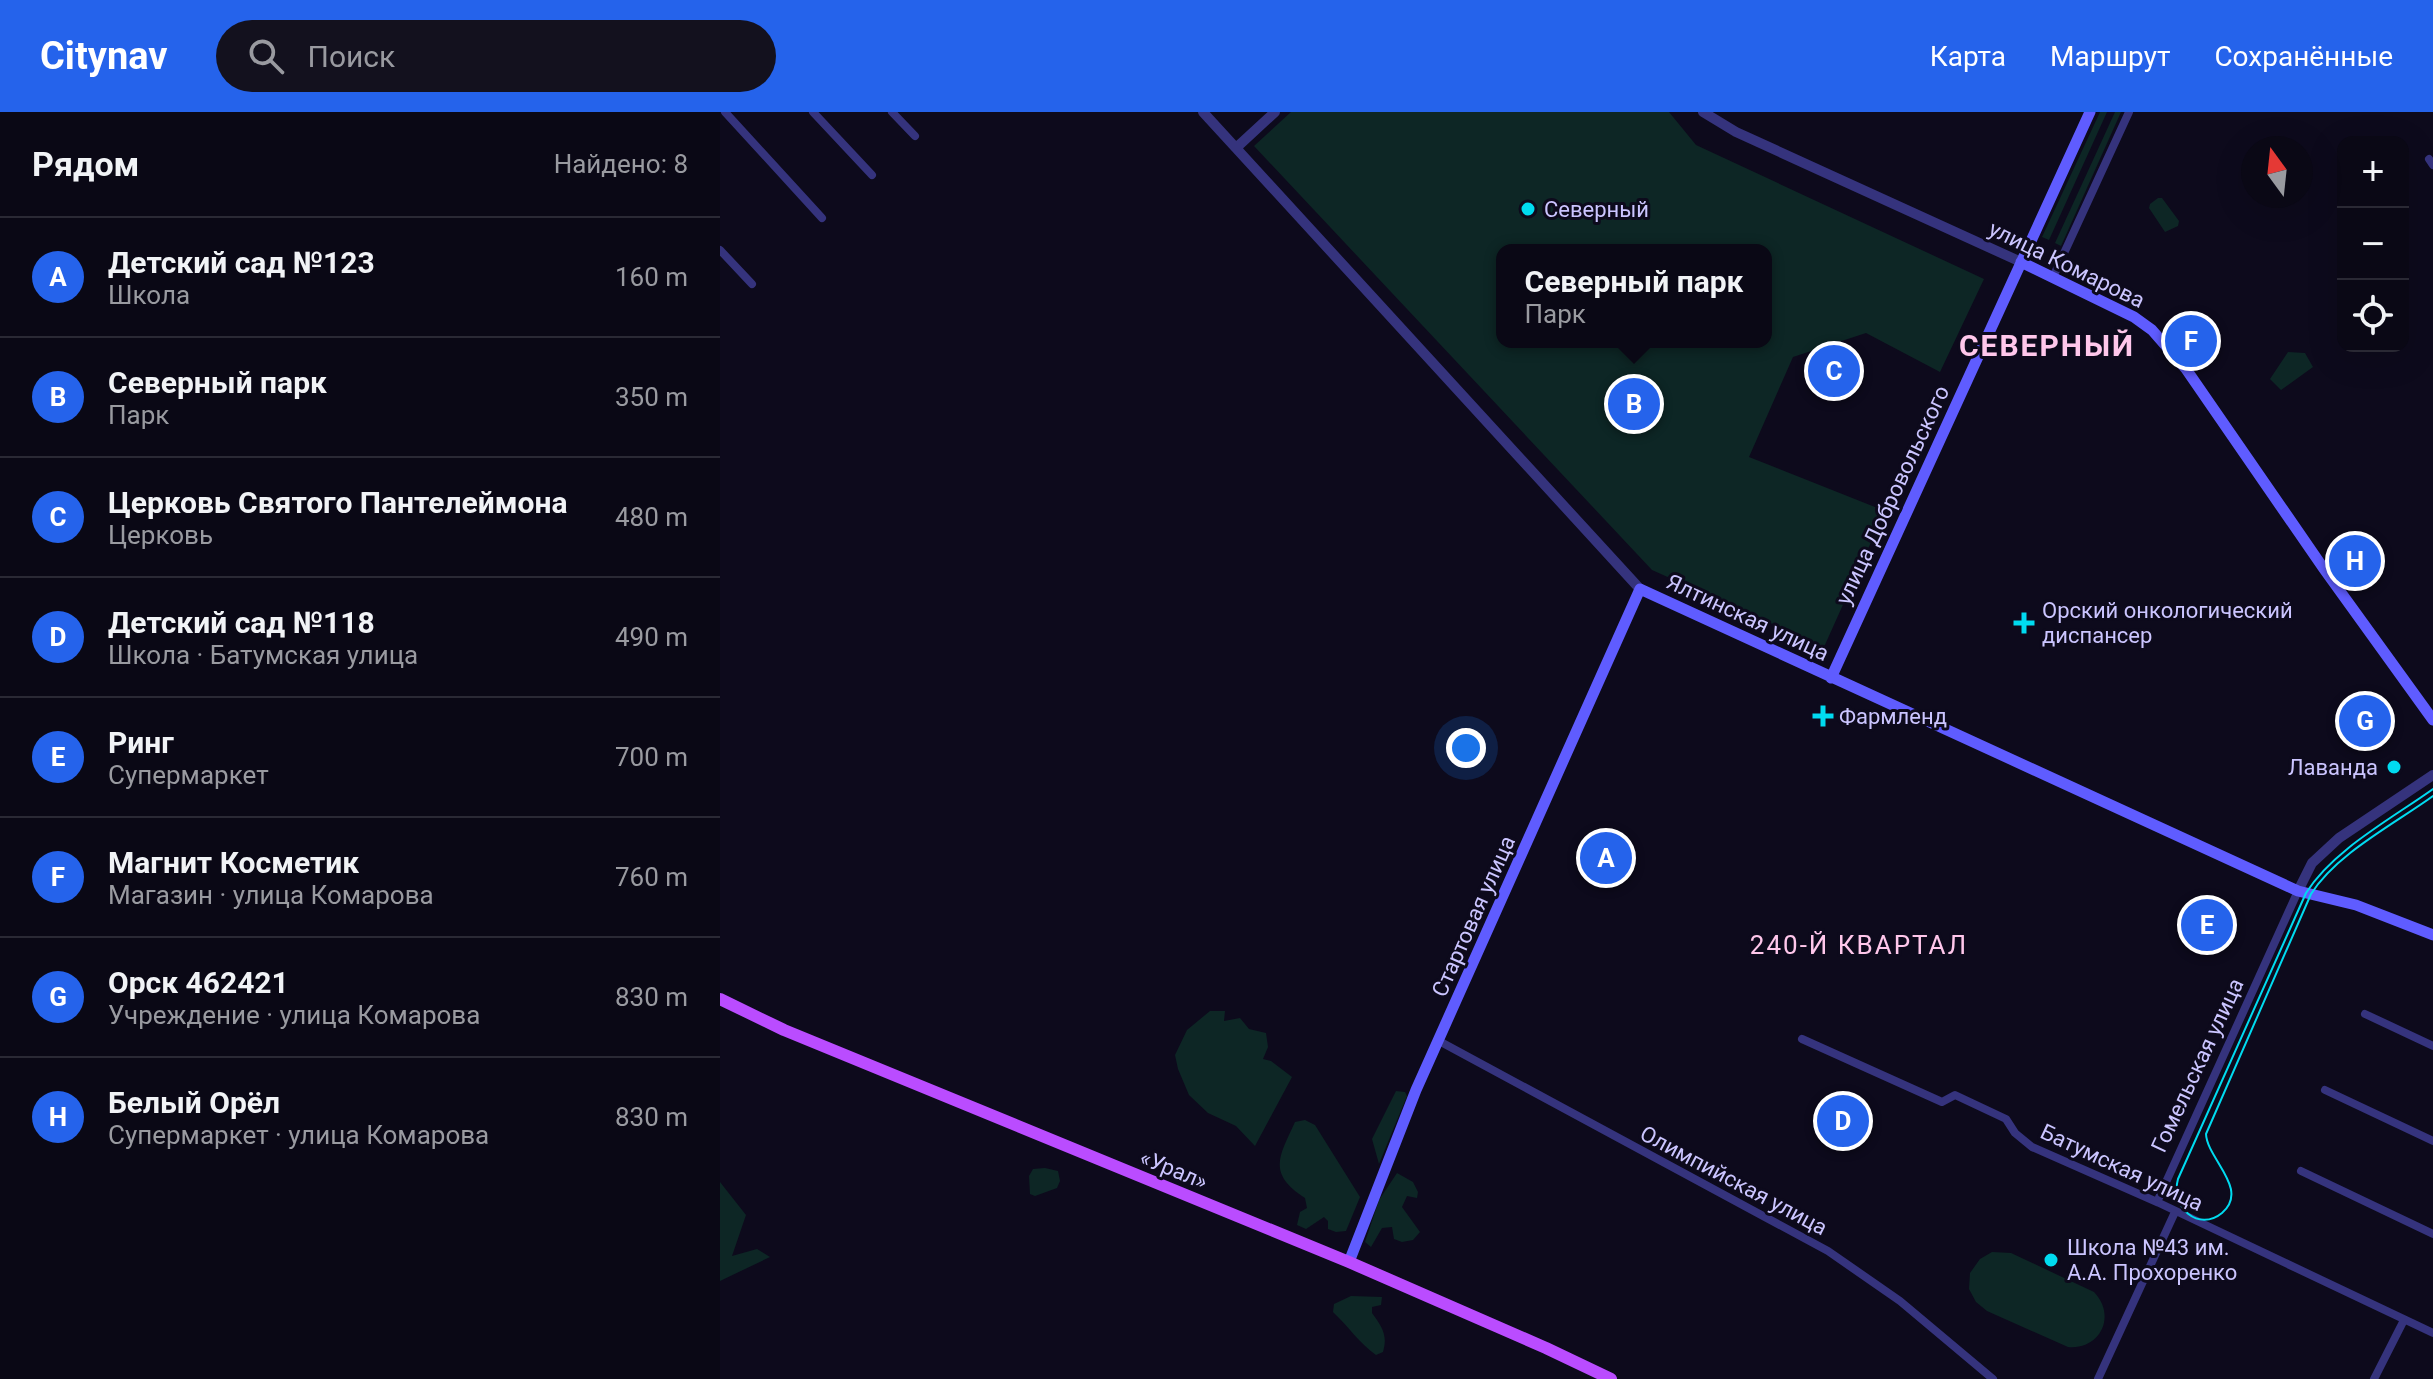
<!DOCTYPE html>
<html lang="ru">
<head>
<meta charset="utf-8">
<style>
  body { margin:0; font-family:Roboto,sans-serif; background:#13111e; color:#f1f3f6 }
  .controls { position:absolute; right:24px; top:24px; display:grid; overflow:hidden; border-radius:16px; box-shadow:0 8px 32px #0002 }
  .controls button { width:72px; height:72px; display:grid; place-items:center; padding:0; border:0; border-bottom:2px solid #2a2934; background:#0a0815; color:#f1f3f6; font:40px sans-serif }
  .compass { position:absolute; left:1521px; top:24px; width:72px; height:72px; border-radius:50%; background:#0a0815; box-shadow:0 8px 32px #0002; rotate:345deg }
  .you { position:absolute; left:746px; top:636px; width:28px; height:28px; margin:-20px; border:6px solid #fff; border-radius:50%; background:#1a73e8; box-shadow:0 0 0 12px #1a73e833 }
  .badge { display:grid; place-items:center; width:52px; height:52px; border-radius:50%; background:#2563eb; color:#fff; font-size:26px; font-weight:700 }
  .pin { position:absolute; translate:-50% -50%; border:4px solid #fff; box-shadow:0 2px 8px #0006 }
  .popup { position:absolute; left:776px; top:132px; width:276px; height:104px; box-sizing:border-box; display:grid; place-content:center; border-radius:16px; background:#0a0815; filter:drop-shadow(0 2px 6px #0005); font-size:26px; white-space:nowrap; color:#999aa0 }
  .popup b { font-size:30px; color:#f1f3f6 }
  .popup::after { content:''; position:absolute; left:50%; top:100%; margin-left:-16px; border:16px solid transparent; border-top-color:#0a0815 }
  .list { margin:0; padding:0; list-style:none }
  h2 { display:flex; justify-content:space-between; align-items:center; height:104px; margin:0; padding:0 32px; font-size:34px }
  h2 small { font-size:26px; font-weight:400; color:#999aa0 }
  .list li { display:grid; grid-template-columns:52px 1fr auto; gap:24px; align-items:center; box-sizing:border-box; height:120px; padding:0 32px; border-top:2px solid #2a2934 }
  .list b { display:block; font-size:30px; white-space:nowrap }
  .list p { margin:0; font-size:26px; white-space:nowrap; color:#999aa0 }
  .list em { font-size:26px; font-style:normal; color:#999aa0 }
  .icon { flex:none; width:44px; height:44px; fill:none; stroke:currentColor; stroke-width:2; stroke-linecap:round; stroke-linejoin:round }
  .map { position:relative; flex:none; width:1713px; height:1267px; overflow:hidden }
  header { display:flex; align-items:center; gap:48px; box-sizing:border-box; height:112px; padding:0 40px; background:#2563eb; color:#fff }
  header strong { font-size:38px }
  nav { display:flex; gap:44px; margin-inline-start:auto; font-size:28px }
  .search { width:560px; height:72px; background:#13111e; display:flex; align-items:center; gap:20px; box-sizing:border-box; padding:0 28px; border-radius:44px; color:#999aa0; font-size:30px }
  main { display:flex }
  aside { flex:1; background:#0a0815 }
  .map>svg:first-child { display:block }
  .green { fill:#0d2625; fill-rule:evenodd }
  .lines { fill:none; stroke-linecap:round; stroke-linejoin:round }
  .minor { stroke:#35337d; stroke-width:8 }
  .tertiary { stroke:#35337d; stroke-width:10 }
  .secondary { stroke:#5f5cff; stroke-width:11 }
  .primary { stroke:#ba4cff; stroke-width:12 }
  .tram { stroke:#00dbf0; stroke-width:2 }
  .poi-dot { fill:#00dbf0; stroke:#0d0a1c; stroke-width:3 }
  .labels { text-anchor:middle; stroke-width:6; stroke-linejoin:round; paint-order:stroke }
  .poi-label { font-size:22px; fill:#cbc5ff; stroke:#0d0a1c; text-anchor:start }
  .street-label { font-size:22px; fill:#cbc5ff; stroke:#0d0a1c }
  .quarter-label { font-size:26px; letter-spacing:2px; fill:#ffc7eb; stroke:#0d0a1c }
  .district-label { font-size:30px; font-weight:bold; letter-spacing:2px; fill:#ffc7eb; stroke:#0d0a1c }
</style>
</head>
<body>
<header>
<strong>Citynav</strong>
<div class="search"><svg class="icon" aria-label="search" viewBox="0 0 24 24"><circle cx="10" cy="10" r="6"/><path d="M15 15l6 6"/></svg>Поиск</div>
<nav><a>Карта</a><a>Маршрут</a><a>Сохранённые</a></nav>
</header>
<main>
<aside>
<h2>Рядом<small>Найдено: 8</small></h2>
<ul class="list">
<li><span class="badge">A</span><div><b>Детский сад №123</b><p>Школа</p></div><em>160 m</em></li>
<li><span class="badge">B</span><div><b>Северный парк</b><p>Парк</p></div><em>350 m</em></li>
<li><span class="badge">C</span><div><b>Церковь Святого Пантелеймона</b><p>Церковь</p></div><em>480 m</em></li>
<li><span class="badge">D</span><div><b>Детский сад №118</b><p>Школа · Батумская улица</p></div><em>490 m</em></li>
<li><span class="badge">E</span><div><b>Ринг</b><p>Супермаркет</p></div><em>700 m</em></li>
<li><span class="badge">F</span><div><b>Магнит Косметик</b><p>Магазин · улица Комарова</p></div><em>760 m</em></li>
<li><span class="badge">G</span><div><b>Орск 462421</b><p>Учреждение · улица Комарова</p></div><em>830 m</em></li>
<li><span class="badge">H</span><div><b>Белый Орёл</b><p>Супермаркет · улица Комарова</p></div><em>830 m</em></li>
</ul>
</aside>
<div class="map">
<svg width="1713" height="1267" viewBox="0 0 1713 1267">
  <rect width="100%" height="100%" fill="#0d0a1c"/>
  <path class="green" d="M571 0H949L976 33 1264 167 1220 260 1146 221 1073 245 1029 345 1165 399 1104 535 932 458 534 34ZM782 138H1046V230H782Z
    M1380 0H1387L1329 128 1322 125Z
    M1395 0H1401L1341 134 1335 131Z
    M1438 86H1442L1459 109 1458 114 1445 120 1429 96 1430 92Z
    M1568 240 1585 241 1593 255 1561 278 1550 267Z
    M490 899H505L504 909 520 906 529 917 546 921 548 935 543 947 551 949 572 965 535 1034 516 1014 488 1001 469 983 458 957 455 943 467 918Z
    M676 979 685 980 687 984 659 1052 652 1027Z
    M585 1008 595 1013 640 1085 626 1119 616 1120 608 1117V1109L604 1105 586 1117 577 1113 580 1100 587 1096 585 1086C547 1061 559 1045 575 1010Z
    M325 1056 338 1059 340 1069 337 1076 315 1084 310 1082 309 1064 313 1057Z
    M677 1061 693 1070 698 1080 697 1086 687 1084 682 1095 700 1120 693 1128 682 1130 674 1127 672 1115 662 1116 651 1135 645 1130 659 1088Z
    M0 1070 26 1103 12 1144 37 1137 50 1145 0 1169Z
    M1272 1140 1291 1141 1374 1180C1397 1204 1380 1238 1348 1235L1267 1199 1256 1190 1249 1177 1250 1161 1260 1147Z
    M631 1184 662 1185 661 1193 652 1195V1201C662 1215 668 1223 663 1240L656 1243C640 1232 628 1214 613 1200L614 1192Z"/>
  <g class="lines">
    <path class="minor" d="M5 0 102 106
      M93 0 152 63
      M172 0 195 24
      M1709 47 1713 53
      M0 138 32 172
      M1333 165 1409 0
      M1645 902 1713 934
      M1082 927 1222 990 1235 983 1286 1007 1295 1021 1312 1035 1437 1090 1713 1221
      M719 929 1108 1139 1180 1189 1273 1267
      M1605 978 1713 1029
      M1581 1059 1713 1122
      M1437 1090 1578 779
      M1378 1267 1455 1100
      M1654 1267 1684 1208"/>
    <path class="tertiary" d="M483 0 920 477
      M983 0 1016 20 1301 150
      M516 36 555 0
      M1578 779 1592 751 1619 726 1713 663"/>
    <path class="secondary" d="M1301 150 1414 205 1432 218 1466 257 1604 457 1713 608
      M1111 566 1370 0
      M629 1150 696 978 920 477 1578 779 1636 793 1713 823"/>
    <path class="primary" d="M0 887 64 918 629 1150 826 1236 891 1267"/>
    <path class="tram" d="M1713 677C1671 707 1613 738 1586 781L1458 1067C1450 1096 1479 1120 1502 1101 1530 1077 1487 1047 1486 1022L1591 782C1616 742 1674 712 1713 684"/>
  </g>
  <g class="poi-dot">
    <circle cx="808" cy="97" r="8"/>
    <path d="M1300 499h8v8h8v8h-8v8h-8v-8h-8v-8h8z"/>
    <path d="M1099 592h8v8h8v8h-8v8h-8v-8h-8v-8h8z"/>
    <circle cx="1674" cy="655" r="8"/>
    <circle cx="1331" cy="1148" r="8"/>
  </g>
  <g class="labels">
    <g class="poi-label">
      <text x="824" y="105">Северный</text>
      <text x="1322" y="506">Орский онкологический<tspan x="1322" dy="25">диспансер</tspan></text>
      <text x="1119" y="612">Фармленд</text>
      <text x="1658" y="663" text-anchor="end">Лаванда</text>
      <text x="1347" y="1143">Школа №43 им.<tspan x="1347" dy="25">А.А. Прохоренко</tspan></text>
    </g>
    <g class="street-label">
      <text transform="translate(1347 152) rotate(26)" y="8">улица Комарова</text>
      <text transform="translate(1172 383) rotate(-65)" y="8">улица Добровольского</text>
      <text transform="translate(1028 505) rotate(25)" y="8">Ялтинская улица</text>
      <text transform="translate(753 804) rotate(-66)" y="8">Стартовая улица</text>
      <text transform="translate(1477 953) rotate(-65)" y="8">Гомельская улица</text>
      <text transform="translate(1402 1055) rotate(25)" y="8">Батумская улица</text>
      <text transform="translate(454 1057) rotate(22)" y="8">«Урал»</text>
      <text transform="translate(1014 1068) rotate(28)" y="8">Олимпийская улица</text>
    </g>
    <g class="quarter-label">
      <text x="1139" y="842">240-Й КВАРТАЛ</text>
    </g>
    <g class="district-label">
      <text x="1327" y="244">СЕВЕРНЫЙ</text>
    </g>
  </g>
</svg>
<div class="controls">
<button>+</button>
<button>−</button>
<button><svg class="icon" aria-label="locate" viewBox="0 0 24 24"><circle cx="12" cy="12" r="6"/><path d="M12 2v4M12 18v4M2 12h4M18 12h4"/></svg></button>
</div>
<svg class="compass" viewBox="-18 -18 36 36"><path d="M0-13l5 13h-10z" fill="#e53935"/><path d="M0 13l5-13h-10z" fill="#999aa0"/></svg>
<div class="you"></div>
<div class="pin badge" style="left:886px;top:746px">A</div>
<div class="pin badge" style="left:914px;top:292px">B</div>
<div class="popup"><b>Северный парк</b>Парк</div>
<div class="pin badge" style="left:1114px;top:259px">C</div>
<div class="pin badge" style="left:1123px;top:1009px">D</div>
<div class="pin badge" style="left:1487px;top:813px">E</div>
<div class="pin badge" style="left:1471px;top:229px">F</div>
<div class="pin badge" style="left:1645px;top:609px">G</div>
<div class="pin badge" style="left:1635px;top:449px">H</div>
</div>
</main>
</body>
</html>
